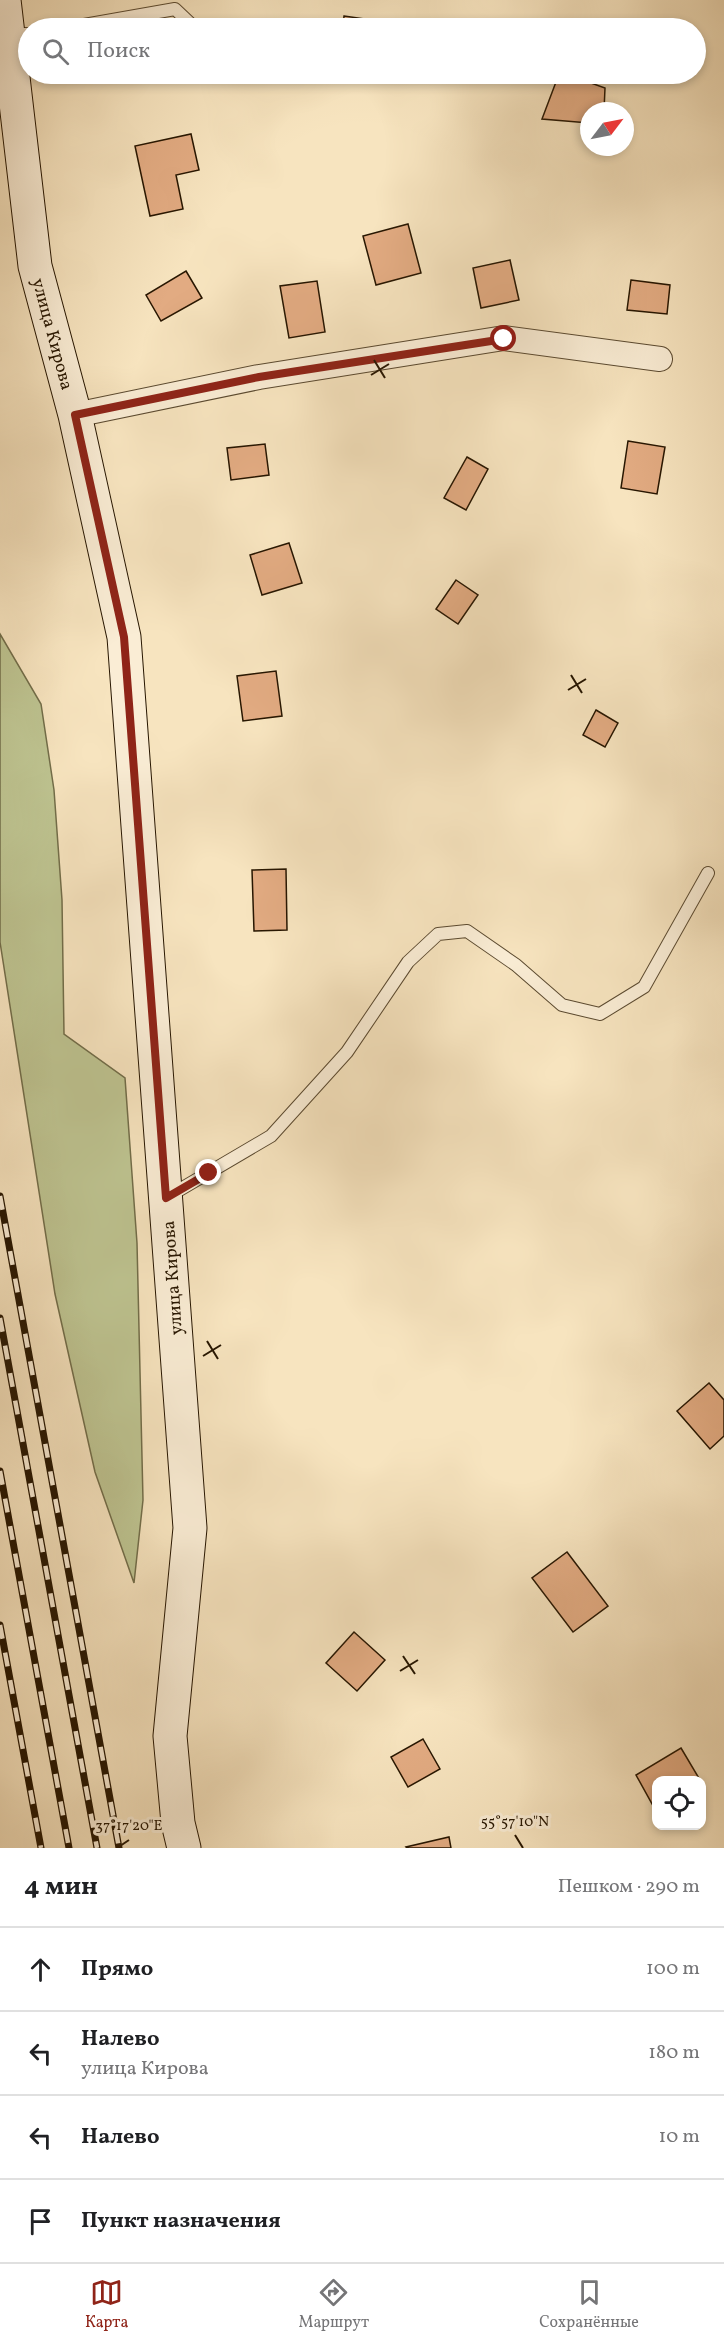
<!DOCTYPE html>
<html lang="ru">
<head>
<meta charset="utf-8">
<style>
  body { margin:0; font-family:Vollkorn,serif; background:#f2f2f2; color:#202124 }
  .controls { position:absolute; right:18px; bottom:18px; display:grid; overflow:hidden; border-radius:12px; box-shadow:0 3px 9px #0003 }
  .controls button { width:54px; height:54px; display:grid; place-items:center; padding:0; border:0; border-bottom:2px solid #e0e0e0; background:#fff; color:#202124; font:30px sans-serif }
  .compass { position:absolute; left:580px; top:102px; width:54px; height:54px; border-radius:50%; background:#fff; box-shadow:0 3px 9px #0003; rotate:58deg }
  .stop { position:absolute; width:18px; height:18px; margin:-14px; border:4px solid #8f2418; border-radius:50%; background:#fff }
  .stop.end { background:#8f2418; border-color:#fff; box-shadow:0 2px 6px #0008 }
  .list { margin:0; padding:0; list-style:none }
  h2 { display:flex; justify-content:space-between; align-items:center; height:78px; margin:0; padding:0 24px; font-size:26px }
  h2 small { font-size:20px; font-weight:400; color:#757577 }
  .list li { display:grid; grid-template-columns:39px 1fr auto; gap:18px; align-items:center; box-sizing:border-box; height:84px; padding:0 24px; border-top:2px solid #e0e0e0 }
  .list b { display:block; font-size:22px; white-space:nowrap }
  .list p { margin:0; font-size:20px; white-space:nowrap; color:#757577 }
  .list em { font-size:20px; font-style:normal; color:#757577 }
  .icon { flex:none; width:33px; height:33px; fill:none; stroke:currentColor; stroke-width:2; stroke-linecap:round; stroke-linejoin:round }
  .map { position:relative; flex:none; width:724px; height:1848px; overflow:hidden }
  .search { position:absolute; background:#fff; box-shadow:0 3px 9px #0003; left:18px; right:18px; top:18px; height:66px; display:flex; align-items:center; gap:15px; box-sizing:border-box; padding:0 21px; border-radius:33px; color:#757577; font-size:22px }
  .sheet { height:414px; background:#fff }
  nav { display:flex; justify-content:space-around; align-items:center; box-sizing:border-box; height:84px; border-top:2px solid #e0e0e0; background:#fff; font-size:16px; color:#757577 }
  nav a { display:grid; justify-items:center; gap:3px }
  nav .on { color:#8f2418 }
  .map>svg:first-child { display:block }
  .green { fill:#bec491; stroke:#726d49; stroke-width:1.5 }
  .building { fill:#e2ab82; stroke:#271601; stroke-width:1.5 }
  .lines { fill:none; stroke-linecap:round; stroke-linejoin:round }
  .lane-casing { stroke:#5b4a30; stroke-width:14 }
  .street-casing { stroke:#5b4a30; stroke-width:26 }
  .secondary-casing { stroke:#271601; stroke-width:35 }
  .lane { stroke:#faedd5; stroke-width:12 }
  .street { stroke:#faedd5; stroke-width:24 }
  .secondary { stroke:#faedd5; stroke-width:33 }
  .rail-casing { stroke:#271601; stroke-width:7 }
  .rail { stroke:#faedd5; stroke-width:4.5; stroke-dasharray:14; stroke-linecap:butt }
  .route { stroke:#8f2418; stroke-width:8 }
  .ticks { fill:none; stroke:#271601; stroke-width:2 }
  .labels { text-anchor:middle; stroke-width:6; stroke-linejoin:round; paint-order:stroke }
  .street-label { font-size:18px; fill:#271601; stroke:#faedd5 }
  .ticks-label { font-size:15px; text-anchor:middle; fill:#271601; stroke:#faedd5; stroke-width:6; stroke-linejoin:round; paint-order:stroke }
</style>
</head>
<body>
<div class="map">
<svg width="724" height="1848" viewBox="0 0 724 1848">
  <rect width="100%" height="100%" fill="#f7e4bf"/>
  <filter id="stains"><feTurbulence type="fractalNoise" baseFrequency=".00333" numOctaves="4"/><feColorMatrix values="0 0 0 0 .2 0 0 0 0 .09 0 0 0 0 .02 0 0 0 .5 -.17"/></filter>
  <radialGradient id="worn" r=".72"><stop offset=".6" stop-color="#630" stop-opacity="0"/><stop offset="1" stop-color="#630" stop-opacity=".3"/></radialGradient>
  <path class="green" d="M0 634 41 704 54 790 62 900 64 1034 125 1078 137 1243 143 1500 134 1583 95 1472 55 1294 0 942Z"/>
  <path class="building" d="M344 16 400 24 399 28H343Z
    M559 74H566L605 88 604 111H589V123L542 119Z
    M191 134 199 170 176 175 183 209 150 216 135 146Z
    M408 224 421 273 376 285 363 236Z
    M510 260 519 300 481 308 473 268Z
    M186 271 202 298 161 321 146 295Z
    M631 280 670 285 667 314 627 310Z
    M317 281 325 332 289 338 280 286Z
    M628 441 665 447 657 494 621 488Z
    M265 444 269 475 231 480 227 448Z
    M467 457 488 469 466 510 444 498Z
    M289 543 302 583 262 595 250 555Z
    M456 580 478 595 458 624 436 609Z
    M276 671 282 716 243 721 237 676Z
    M596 710 618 723 605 747 583 735Z
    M286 869 287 930 254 931 252 870Z
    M709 1383 724 1400V1436L710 1449 677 1411Z
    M567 1552 608 1606 573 1632 532 1578Z
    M354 1632 385 1660 357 1691 326 1663Z
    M423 1739 440 1769 408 1787 391 1757Z
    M681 1748 700 1780H656V1811L636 1775Z
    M449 1837 451 1848H407L406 1847Z"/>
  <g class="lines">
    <g class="lane-casing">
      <path id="lane" d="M67 28 175 9 195 28
        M237 28 275 25
        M9 34H28
        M169 1196 271 1136 347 1052 408 962 438 934 467 931 516 965 562 1005 600 1014 644 987 708 873"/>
    </g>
    <g class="street-casing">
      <path id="street" d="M75 415 259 377 504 338 660 359"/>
    </g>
    <g class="secondary-casing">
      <path id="secondary" d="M4 0 35 266 75 415 124 637 190 1528 170 1736 178 1823 184 1848"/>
    </g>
    <use href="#lane" class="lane"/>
    <use href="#street" class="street"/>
    <use href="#secondary" class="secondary"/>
    <g class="rail-casing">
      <path id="rail" d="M0 1196 119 1848
        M0 1318 97 1848
        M0 1471 69 1848
        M0 1625 41 1848"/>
    </g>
    <use href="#rail" class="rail"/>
  </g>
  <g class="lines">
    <path class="route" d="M209 1173 166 1198 124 637 75 415 259 377 504 339"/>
  </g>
  <path class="ticks" d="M374 360 385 378M371 375 389 364M571 675 582 693M568 690 586 679M207 1341 218 1359M203 1356 221 1345M403 1656 415 1674M400 1671 418 1660M515 1835 523 1848M117 1848 129 1840"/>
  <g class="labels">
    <g class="street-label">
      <text transform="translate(53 334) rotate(75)" y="6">улица Кирова</text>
      <text transform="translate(172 1278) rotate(-94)" y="6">улица Кирова</text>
    </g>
  </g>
  <g class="ticks-label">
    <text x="515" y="1826">55°57'10"N</text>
    <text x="129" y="1830">37°17'20"E</text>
  </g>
  <rect width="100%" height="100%" filter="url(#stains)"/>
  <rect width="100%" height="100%" fill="url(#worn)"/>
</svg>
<div class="controls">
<button><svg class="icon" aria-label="locate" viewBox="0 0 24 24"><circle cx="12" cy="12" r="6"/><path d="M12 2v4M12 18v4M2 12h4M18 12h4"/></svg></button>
</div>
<svg class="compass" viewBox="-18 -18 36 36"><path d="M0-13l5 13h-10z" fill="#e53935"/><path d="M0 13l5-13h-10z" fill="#757577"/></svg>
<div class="stop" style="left:504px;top:339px"></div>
<div class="stop end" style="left:209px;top:1173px"></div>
<div class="search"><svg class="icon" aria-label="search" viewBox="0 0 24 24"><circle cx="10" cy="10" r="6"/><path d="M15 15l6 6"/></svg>Поиск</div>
</div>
<section class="sheet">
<h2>4 мин<small>Пешком · 290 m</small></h2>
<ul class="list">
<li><svg class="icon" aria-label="ahead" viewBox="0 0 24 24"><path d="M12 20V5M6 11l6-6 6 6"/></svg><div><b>Прямо</b></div><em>100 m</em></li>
<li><svg class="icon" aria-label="left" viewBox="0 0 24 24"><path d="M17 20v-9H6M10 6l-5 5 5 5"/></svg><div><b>Налево</b><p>улица Кирова</p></div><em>180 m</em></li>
<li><svg class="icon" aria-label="left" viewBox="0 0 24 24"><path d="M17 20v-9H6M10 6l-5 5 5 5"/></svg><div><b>Налево</b></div><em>10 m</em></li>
<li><svg class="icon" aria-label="arrive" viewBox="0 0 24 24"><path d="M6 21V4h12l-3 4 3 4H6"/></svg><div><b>Пункт назначения</b></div></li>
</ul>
</section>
<nav>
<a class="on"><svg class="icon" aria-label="map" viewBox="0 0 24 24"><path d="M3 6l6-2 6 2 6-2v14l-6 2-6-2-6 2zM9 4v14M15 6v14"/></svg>Карта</a>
<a><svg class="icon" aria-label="directions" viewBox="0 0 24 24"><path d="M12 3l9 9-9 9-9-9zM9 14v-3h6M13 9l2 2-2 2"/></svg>Маршрут</a>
<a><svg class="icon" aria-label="saved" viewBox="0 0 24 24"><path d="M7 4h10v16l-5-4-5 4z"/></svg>Сохранённые</a>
</nav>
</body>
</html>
